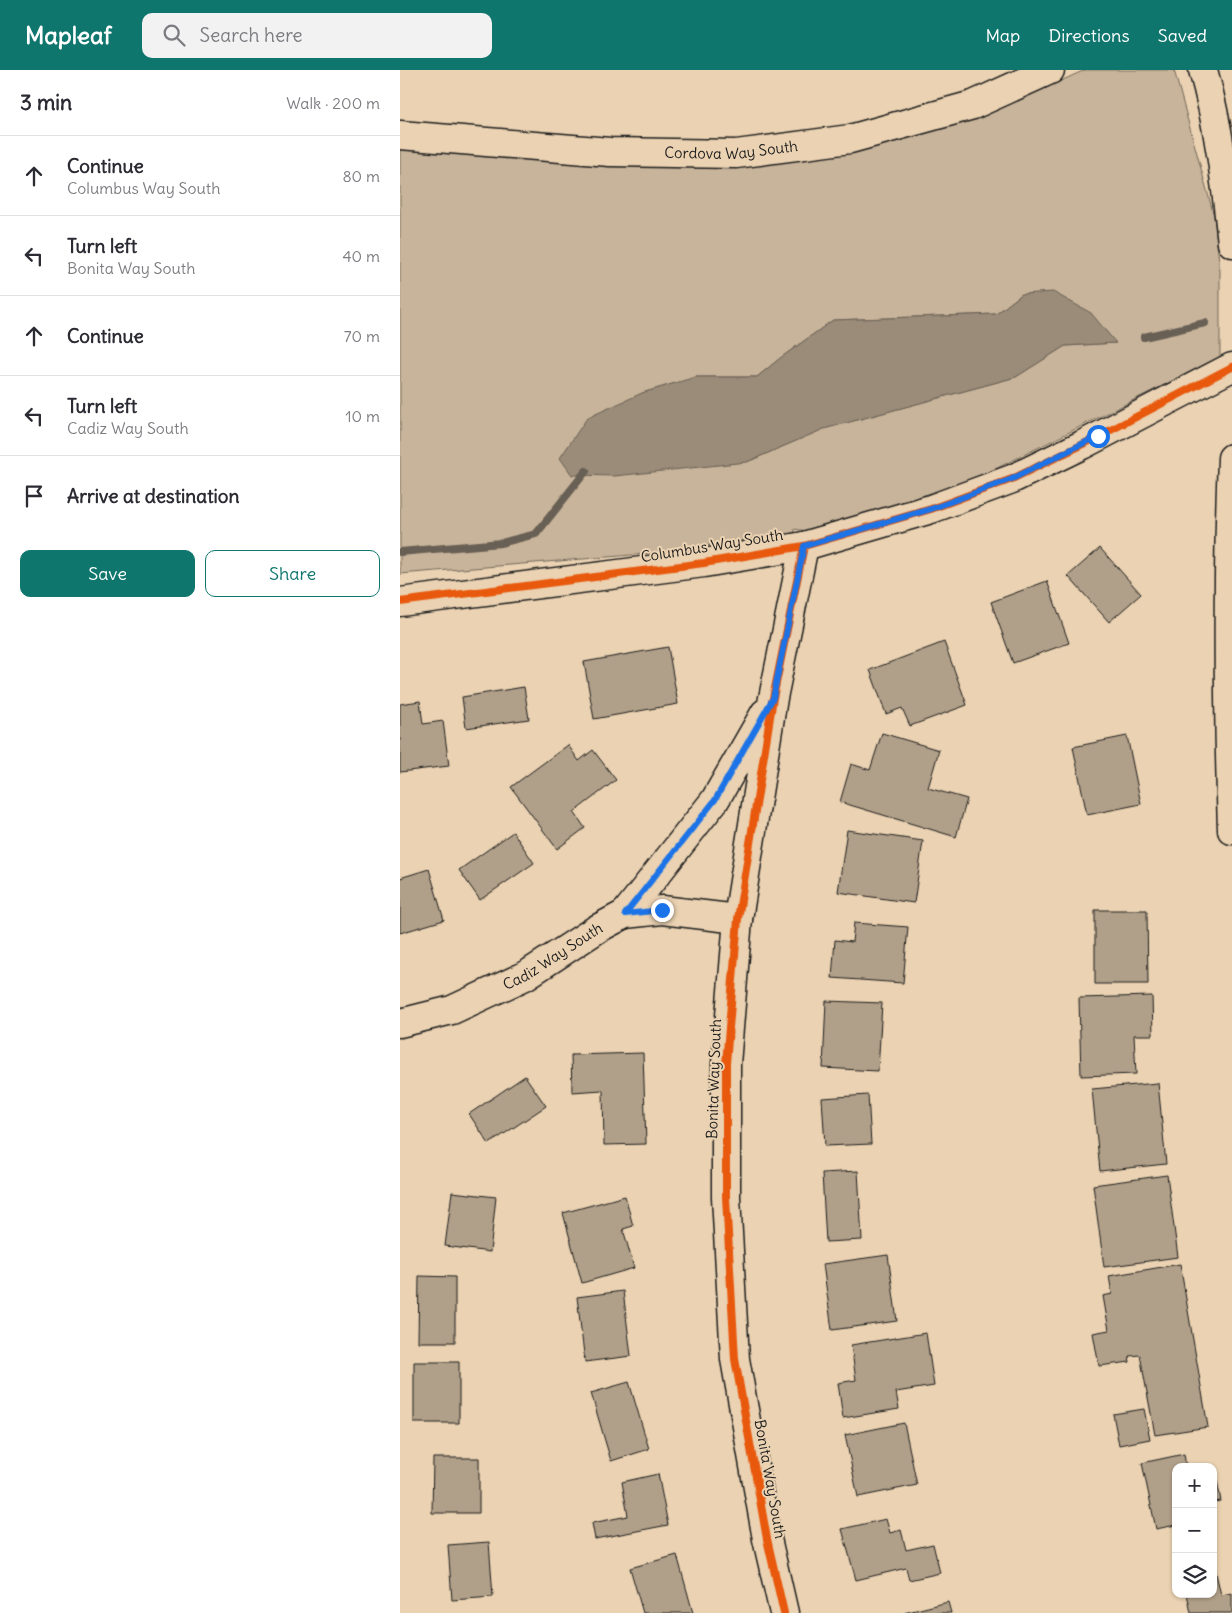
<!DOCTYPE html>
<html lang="en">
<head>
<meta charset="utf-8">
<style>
  body { margin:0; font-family:Delius,sans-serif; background:#f2f2f3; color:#2b2b33 }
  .controls { position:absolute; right:15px; bottom:15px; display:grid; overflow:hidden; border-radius:10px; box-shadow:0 1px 4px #0004 }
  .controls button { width:45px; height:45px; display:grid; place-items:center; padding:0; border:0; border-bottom:1px solid #e1e1e2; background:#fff; color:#2b2b33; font:25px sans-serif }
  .stop { position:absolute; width:15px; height:15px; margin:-11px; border:4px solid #1a73e8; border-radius:50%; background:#fff }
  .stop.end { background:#1a73e8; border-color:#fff; box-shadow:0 1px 5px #0008 }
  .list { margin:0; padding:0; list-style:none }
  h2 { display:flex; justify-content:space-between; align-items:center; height:65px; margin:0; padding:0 20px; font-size:21px }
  h2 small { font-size:16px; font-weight:400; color:#7c7c81 }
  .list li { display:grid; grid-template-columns:32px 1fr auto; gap:15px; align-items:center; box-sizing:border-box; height:80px; padding:0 20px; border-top:1px solid #e1e1e2 }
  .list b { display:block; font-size:19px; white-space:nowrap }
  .list p { margin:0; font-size:16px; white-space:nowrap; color:#7c7c81 }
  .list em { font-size:16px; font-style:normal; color:#7c7c81 }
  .actions { display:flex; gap:10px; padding:15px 20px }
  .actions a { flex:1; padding:11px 0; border:1px solid #0f766e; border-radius:10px; text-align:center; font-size:18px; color:#0f766e }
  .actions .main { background:#0f766e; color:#fff }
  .icon { flex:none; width:28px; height:28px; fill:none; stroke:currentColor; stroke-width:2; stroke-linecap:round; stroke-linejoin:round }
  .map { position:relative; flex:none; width:832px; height:1543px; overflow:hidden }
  header { display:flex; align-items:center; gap:30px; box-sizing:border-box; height:70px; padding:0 25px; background:#0f766e; color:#fff }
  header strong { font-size:24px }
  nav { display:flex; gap:28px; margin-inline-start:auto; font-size:18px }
  .search { width:350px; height:45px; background:#f2f2f3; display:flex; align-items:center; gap:12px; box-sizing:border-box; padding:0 18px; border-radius:10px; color:#7c7c81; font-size:19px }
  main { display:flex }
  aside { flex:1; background:#fff }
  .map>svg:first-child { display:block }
  .green { fill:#c8b49a; stroke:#72685b; fill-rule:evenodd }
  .water { fill:#9b8c79; stroke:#685f54 }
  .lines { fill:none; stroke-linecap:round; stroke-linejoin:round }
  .stream { stroke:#685f54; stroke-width:8 }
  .building { fill:#b1a089; stroke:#1c1c1c }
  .minor-casing { stroke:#1c1c1c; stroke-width:31 }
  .tertiary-casing { stroke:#1c1c1c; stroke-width:31 }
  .minor { stroke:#ead2b2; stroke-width:28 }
  .tertiary { stroke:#ead2b2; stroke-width:28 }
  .cycleway-casing { stroke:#ead2b2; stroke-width:11 }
  .cycleway { stroke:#e8590c; stroke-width:8 }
  .route { stroke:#1a73e8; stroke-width:6 }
  .labels { text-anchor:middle; stroke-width:4; stroke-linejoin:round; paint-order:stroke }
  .street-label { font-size:15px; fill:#1c1c1c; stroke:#ead2b2 }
</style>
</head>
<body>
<header>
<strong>Mapleaf</strong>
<div class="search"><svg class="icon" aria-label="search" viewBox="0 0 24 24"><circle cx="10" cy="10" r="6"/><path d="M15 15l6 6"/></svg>Search here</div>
<nav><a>Map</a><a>Directions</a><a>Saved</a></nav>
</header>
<main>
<aside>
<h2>3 min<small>Walk · 200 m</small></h2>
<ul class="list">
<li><svg class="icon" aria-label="ahead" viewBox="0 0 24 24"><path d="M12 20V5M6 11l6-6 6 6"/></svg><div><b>Continue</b><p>Columbus Way South</p></div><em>80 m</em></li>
<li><svg class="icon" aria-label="left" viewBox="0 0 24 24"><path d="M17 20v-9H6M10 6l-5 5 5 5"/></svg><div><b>Turn left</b><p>Bonita Way South</p></div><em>40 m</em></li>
<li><svg class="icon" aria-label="ahead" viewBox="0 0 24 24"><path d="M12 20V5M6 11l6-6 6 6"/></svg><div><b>Continue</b></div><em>70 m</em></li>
<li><svg class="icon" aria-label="left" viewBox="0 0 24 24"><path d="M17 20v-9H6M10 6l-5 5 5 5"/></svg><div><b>Turn left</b><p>Cadiz Way South</p></div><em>10 m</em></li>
<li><svg class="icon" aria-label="arrive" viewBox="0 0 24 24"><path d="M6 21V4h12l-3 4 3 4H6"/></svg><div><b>Arrive at destination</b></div></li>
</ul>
<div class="actions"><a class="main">Save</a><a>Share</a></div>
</aside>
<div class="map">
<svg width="832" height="1543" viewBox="0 0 832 1543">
  <rect width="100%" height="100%" fill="#ead2b2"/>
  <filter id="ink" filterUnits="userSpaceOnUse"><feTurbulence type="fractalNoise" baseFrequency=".02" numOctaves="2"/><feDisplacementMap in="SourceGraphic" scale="10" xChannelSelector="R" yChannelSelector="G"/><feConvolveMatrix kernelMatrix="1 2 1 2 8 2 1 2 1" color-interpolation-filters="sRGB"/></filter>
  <g filter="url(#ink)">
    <path class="green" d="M685 0H774L814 146 820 201V287L519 437 406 461 395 459 394 464 244 484 0 504V79L339 97 455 82 579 48ZM622 224 716 273 665 276 616 307 423 359 347 392 242 323 296 307H357L379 289 433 250 596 244Z"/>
    <path class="water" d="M653 222 691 243 716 273 665 276 616 307 424 359 347 392 215 406 172 405 160 388 187 348 242 323 296 307H357L379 289 433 250 596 244 622 224Z"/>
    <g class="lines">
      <path class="stream" d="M744 267 805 253
        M0 482 101 473 136 464 186 401"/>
    </g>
    <path class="building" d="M700 478 741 524 709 552 668 506Z
      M647 511 669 573 613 593 591 532Z
      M544 572 567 635 510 656 502 638 486 644 470 600Z
      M268 577 278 634 194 649 184 592Z
      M124 617 129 649 66 658 62 627Z
      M20 631 23 654 43 651 49 696 0 702V634Z
      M482 663 539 680 528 718 567 729 556 767 440 732 451 694 470 700Z
      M727 666 741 734 687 745 673 677Z
      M168 675 179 691 193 680 216 710 174 742 185 758 157 779 111 717Z
      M447 760 523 771 514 833 438 822Z
      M113 762 134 793 80 830 59 800Z
      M29 799 44 850 0 863V808Z
      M695 840H747L748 914H695Z
      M454 853 508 857 503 913 432 908 435 870 452 872Z
      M752 926 753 965H734L736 1004 681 1006 679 928Z
      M426 931 482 933 478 1001 423 998Z
      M243 983 246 1074 204 1075 203 1020 172 1022 171 985Z
      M125 1006 146 1036 89 1074 69 1044Z
      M758 1013 766 1094 700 1101 692 1019Z
      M468 1025 471 1074 425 1076 422 1028Z
      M458 1101 462 1170 426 1172 422 1103Z
      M767 1105 778 1187 704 1197 693 1115Z
      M52 1122 96 1127 90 1182 45 1176Z
      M225 1126 233 1156 223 1159 234 1198 182 1213 163 1143Z
      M488 1185 497 1251 432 1260 423 1194Z
      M780 1194 808 1357 755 1365 740 1285 729 1286 730 1292 699 1296 693 1263 709 1260 703 1226 712 1224 709 1206Z
      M19 1206 55 1207V1272H18Z
      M223 1221 231 1286 185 1292 177 1227Z
      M526 1263 534 1316 496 1322 499 1339 443 1348 438 1313 456 1310 451 1275Z
      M14 1292H59V1353H14Z
      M229 1312 249 1379 211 1391 191 1323Z
      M744 1339 750 1369 719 1375 713 1344Z
      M504 1353 517 1415 458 1427 445 1365Z
      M784 1384 786 1397H776V1455L756 1459 742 1393Z
      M33 1388H79V1443H32Z
      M815 1401 821 1431 813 1432V1402Z
      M258 1404 268 1455 195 1469 192 1453 228 1446 222 1412Z
      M486 1449 490 1463 501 1460 506 1480 533 1474 540 1503 509 1510 506 1498 456 1510 442 1459Z
      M89 1472 93 1527 52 1530 48 1475Z
      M277 1485 293 1543H243L230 1498Z
      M813 1490 821 1525 832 1523V1543H791L787 1524H813Z
      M548 1532 551 1543H504Z"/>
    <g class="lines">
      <g class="minor-casing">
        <g id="minor">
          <path d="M803 0C819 56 826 115 832 173"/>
          <path id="s1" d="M0 65 210 82 336 84 450 69 573 35 650 0"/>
          <path d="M225 844 315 730 365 643"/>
          <path id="s2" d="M0 953 52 940 125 906 197 859 225 844 262 840 338 849"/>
          <path d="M384 1543 367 1469 335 1289 326 1127V994L338 849 373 628 404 476"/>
        </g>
      </g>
      <g class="tertiary-casing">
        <path id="tertiary" d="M832 388C827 512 828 636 832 760
          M0 532 304 493 404 476 531 439 612 409 682 375 832 297"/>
      </g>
      <use href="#minor" class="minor"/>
      <use href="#tertiary" class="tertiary"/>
      <g class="cycleway-casing">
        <path id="cycleway" d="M0 532 304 493 404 476 531 439 612 409 682 375 832 297
          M384 1543 367 1469 335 1289 326 1127V994L338 849 373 628 404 476"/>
      </g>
      <use href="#cycleway" class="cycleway"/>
    </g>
  </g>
  <g class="lines" filter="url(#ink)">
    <path class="route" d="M262 840 225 844 315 730 373 628 404 476 531 439 612 409 698 366"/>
  </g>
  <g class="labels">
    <g class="street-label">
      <text dy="5" stroke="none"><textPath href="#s1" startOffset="332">Cordova Way South</textPath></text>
      <text transform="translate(312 476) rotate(-9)" y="5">Columbus Way South</text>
      <text dy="5" stroke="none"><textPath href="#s2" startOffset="168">Cadiz Way South</textPath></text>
      <text transform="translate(314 1009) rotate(-88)" y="5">Bonita Way South</text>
      <text transform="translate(370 1409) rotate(80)" y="5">Bonita Way South</text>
    </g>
  </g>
</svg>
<div class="controls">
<button>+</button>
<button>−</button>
<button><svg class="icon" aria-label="layers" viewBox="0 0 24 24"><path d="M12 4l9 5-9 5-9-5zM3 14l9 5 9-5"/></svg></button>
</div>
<div class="stop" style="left:698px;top:366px"></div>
<div class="stop end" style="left:262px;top:840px"></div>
</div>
</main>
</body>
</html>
